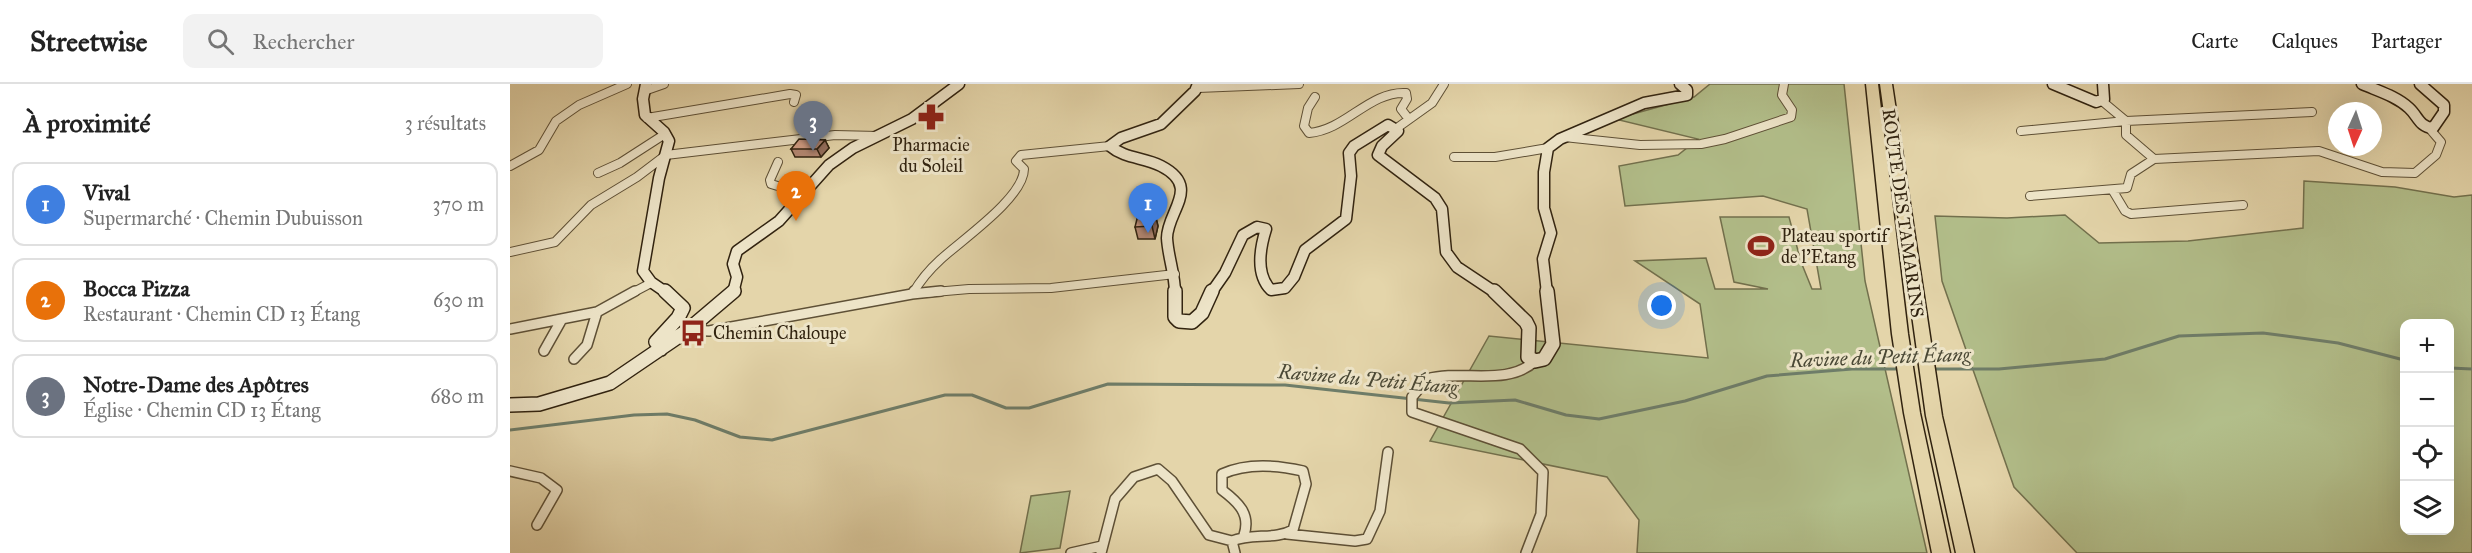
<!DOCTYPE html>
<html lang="fr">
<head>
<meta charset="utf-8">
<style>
  body { margin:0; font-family:"IM FELL Great Primer",serif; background:#f2f2f2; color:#222 }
  .controls { position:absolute; right:18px; bottom:18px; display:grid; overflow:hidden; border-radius:12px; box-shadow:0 6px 24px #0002 }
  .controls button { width:54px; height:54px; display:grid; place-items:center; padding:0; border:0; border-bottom:2px solid #e0e0e0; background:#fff; color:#222; font:30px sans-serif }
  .compass { position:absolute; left:1818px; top:18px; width:54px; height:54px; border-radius:50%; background:#fff; box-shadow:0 6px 24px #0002; rotate:183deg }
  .you { position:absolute; left:1152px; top:222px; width:21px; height:21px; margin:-15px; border:4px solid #fff; border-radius:50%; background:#1a73e8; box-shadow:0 0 0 9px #1a73e833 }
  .badge { display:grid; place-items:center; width:39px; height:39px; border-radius:50%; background:#8f2418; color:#fff; font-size:20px; font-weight:700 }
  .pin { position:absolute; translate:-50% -50px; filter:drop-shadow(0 2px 3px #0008) }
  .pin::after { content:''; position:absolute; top:32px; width:21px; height:18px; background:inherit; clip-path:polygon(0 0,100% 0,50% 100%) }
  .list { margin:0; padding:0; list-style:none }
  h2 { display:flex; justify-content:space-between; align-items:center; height:78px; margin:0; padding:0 24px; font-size:26px }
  h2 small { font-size:20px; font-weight:400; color:#767676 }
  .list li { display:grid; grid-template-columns:39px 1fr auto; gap:18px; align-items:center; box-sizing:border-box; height:84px; margin:0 12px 12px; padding:0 12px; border:2px solid #e0e0e0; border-radius:12px }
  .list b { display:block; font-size:22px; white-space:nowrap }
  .list p { margin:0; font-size:20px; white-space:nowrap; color:#767676 }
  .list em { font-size:20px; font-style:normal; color:#767676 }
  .icon { flex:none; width:33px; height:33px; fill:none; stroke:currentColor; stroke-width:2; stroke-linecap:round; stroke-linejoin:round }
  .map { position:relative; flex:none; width:1962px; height:469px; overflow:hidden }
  header { display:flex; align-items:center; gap:36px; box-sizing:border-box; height:84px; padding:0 30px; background:#fff; border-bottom:2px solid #e0e0e0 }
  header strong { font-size:28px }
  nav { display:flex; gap:33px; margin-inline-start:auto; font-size:21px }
  .search { width:420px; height:54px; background:#f2f2f2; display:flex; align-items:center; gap:15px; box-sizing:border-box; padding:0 21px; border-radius:12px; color:#767676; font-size:22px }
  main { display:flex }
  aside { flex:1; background:#fff }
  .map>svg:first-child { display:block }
  .green { fill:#b2be8a; stroke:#72704d; stroke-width:1.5; fill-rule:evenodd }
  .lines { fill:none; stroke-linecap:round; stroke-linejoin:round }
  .stream { stroke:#6e7d69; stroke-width:3 }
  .street-far1-casing { stroke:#5e5036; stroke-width:10 }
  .street-casing { stroke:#5e5036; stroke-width:12 }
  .secondary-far1-casing { stroke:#312310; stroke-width:13 }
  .secondary-casing { stroke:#312310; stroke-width:16 }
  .highway-casing { stroke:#312310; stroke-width:3 }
  .street-far1 { stroke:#ede4c8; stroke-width:8 }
  .street { stroke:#ede4c8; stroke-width:9 }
  .secondary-far1 { stroke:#ede4c8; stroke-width:10 }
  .secondary { stroke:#ede4c8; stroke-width:13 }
  .highway { fill:#e4d5aa; fill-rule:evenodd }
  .wall { fill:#b58974; stroke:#312310; stroke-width:1.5 }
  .shaded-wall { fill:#946f5e; stroke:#312310; stroke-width:1.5 }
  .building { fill:#d39f87; stroke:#312310; stroke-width:1.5 }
  .labels { text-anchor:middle; stroke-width:6; stroke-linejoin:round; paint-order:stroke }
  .poi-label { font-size:18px; fill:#312310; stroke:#ede4c8; text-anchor:start }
  .street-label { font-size:18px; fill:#312310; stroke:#ede4c8 }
  .water-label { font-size:20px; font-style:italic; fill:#4a4835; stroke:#ede4c8 }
</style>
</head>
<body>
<header>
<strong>Streetwise</strong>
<div class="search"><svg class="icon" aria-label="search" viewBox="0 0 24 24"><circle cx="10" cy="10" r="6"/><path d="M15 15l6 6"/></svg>Rechercher</div>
<nav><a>Carte</a><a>Calques</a><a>Partager</a></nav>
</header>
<main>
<aside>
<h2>À proximité<small>3 résultats</small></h2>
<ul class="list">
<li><span class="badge" style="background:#3f7fe0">1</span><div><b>Vival</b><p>Supermarché · Chemin Dubuisson</p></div><em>370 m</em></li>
<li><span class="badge" style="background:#e8710a">2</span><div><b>Bocca Pizza</b><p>Restaurant · Chemin CD 13 Étang</p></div><em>630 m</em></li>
<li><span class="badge" style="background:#6b7280">3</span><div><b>Notre-Dame des Apôtres</b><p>Église · Chemin CD 13 Étang</p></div><em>680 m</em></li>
</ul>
</aside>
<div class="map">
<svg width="1962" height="469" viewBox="0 0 1962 469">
  <rect width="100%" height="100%" fill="#e4d5aa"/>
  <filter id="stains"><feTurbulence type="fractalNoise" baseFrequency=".00333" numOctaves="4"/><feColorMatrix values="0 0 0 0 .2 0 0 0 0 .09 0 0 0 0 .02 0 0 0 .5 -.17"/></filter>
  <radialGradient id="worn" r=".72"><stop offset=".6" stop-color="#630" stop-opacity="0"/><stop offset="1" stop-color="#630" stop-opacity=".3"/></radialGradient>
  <path class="green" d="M1200 0H1334L1355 197 1417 469H1127L1129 436 1097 393 920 357 979 252 1198 274 1190 220 1125 177 1196 174 1205 205H1258L1224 198 1210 133H1279L1291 178 1302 205H1311L1297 125 1253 112 1115 122 1109 82 1168 71 1188 55 1105 35 1184 13Z
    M1794 97 1885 103 1944 113 1962 111V469H1567L1504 403 1432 197 1425 132 1497 134 1555 131 1589 159 1678 157 1793 144ZM1894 240H1940V446H1894Z
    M560 407 550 464 510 469 521 412Z"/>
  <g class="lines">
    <path class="stream" d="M1940 284 1962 285
      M1421 285H1489L1595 275 1669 252 1753 249 1828 259 1894 276
      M0 346 124 331 157 330 185 336 230 353 262 356 435 311H462L496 324H519L598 300 775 301 939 319 1005 316 1056 331 1089 335 1175 317 1257 292 1342 285H1391"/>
    <g class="street-far1-casing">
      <path id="street-far1" d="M688 4 789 0
        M134 7 154 0
        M805 13 798 24 794 42 799 49C836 46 859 7 896 9L897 15 891 25 898 34
        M137 34 280 10 286 11 284 18
        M887 44 922 19 934 0
        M1511 47 1616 37 1802 28
        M1054 53 1130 61 1191 60 1215 55 1281 33 1282 26 1272 11 1274 0
        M944 73H985L1038 64
        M1644 75 1809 67 1872 88 1905 89 1926 71 1931 58 1919 44
        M268 78 260 96 261 100 294 110
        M0 82 29 66 46 37 69 21 117 0
        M88 89 110 79 155 50
        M1603 107 1615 127 1621 130 1733 121
        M1520 112 1617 104 1621 90 1644 75 1616 51V37L1592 17
        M0 168 45 158 81 121 127 93 156 71 325 51 368 52
        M122 209 141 199
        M403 209C410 197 419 186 430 176 450 157 514 114 514 85L506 77 511 71 600 62
        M413 209 459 205 541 204 665 190"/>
    </g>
    <g class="street-casing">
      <path id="street" d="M402 210 431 207
        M0 245 87 228 125 207
        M178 246 199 247 402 210 404 207
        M34 267 52 235
        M64 275 77 261 87 228
        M0 387 31 394 47 406 27 441
        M777 450 845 457 857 455 870 427 878 368
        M722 457C742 449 765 456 783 446L796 400 793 387C767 381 736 379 712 390V406C728 418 741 430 734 451
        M561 469 592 462
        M591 469 605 415 624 393 648 385 662 397 699 451 722 457 725 469
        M1016 469 1031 430 1033 388 1010 365 902 328V313L917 295C952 285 997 303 1025 277"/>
    </g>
    <g class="secondary-far1-casing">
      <path id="secondary-far1" d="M136 0 133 15 135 31 154 48 159 57 149 94 133 187 141 198 157 209
        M1543 0 1586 18 1594 15 1593 0
        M1852 0C1868 7 1886 12 1899 24 1908 32 1909 43 1923 44L1934 28V21L1910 0
        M223 209 227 193 223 180 227 167 269 137 319 81 343 64 402 35 449 0
        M665 209C665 190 658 173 657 154 657 127 692 103 651 82 634 73 615 75 600 62L611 54 651 40 685 7 688 0
        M701 209 715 189 733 151 747 143 756 145C750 164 745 190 761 206L775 204 784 193 795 166 836 135 841 92 839 69 844 62 878 41 888 47 872 62 868 71 925 114 932 125 936 168 947 183 986 209
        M1037 209 1033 175 1041 149 1034 124V88L1038 64 1050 55 1134 19 1177 11V6L1170 0"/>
    </g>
    <g class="secondary-casing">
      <path id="secondary" d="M665 207V233L669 237 682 238 692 229 702 207
        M984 207 1016 238 1019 244 1018 273 1025 277 1034 275 1043 260 1037 207
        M151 265 146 258 168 234 173 224 155 207
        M0 321 29 320 100 299 178 246 224 207"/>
    </g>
    <g class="highway-casing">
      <path id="highway" d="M1356 0H1368L1398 250 1410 329 1440 469H1422L1394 329 1382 250Z
        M1370 0H1382L1432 332 1464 469H1446L1416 332Z"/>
    </g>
    <use href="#street-far1" class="street-far1"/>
    <use href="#street" class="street"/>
    <use href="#secondary-far1" class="secondary-far1"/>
    <use href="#secondary" class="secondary"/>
    <use href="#highway" class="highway"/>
  </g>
  <path class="wall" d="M315 56 319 64 311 73H285L281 65Z
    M645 130 648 142 645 155H628L625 143Z"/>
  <path class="shaded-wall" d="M315 56 319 64 311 73 307 65Z
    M645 130 648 142 645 155 642 142Z"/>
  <path class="building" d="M289 55 315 56 307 65H281Z
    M645 130 642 142 625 143 628 131Z"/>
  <defs>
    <g id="pharmacy-bare" transform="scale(2.07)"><path d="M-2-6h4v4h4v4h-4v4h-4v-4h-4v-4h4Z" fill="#8f2418" stroke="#ede4c8" stroke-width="2.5" paint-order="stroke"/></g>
    <g id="stadium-bare" transform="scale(2.07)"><path d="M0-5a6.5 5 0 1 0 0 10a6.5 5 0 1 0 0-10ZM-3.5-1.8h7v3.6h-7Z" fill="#8f2418" stroke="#ede4c8" stroke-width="2.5" paint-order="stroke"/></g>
    <g id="bus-bare" transform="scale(2.07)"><path d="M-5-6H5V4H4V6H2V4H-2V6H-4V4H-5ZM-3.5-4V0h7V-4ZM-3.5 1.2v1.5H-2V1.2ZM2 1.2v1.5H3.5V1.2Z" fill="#8f2418" stroke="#ede4c8" stroke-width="2.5" paint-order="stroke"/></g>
  </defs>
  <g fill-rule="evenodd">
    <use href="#pharmacy-bare" x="421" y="33"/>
    <use href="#stadium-bare" x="1251" y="162"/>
    <use href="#bus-bare" x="183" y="249"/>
  </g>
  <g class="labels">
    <g class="poi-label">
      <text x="421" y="67" text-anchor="middle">Pharmacie<tspan x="421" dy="21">du Soleil</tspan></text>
      <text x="1271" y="158">Plateau sportif<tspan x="1271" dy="21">de l'Etang</tspan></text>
      <text x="203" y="255">Chemin Chaloupe</text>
    </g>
    <g class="street-label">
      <text transform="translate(1393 129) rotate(82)" y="6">ROUTE DES TAMARINS</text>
    </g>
    <g class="water-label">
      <text transform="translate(1370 273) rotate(-2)" y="7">Ravine du Petit Étang</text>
      <text transform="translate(858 295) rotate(5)" y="7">Ravine du Petit Étang</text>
    </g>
  </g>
  <rect width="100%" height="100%" filter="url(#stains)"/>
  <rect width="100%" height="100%" fill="url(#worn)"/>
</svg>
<div class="controls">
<button>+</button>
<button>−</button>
<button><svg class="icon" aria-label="locate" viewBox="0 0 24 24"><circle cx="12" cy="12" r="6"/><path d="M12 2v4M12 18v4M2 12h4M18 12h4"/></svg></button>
<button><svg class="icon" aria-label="layers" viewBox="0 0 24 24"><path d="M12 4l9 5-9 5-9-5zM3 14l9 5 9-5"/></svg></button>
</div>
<svg class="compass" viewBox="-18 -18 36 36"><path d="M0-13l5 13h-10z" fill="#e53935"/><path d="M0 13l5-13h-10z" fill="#767676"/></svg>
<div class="you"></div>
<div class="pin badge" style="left:638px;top:149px;background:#3f7fe0">1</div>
<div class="pin badge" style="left:286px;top:137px;background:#e8710a">2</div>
<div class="pin badge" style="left:303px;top:67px;background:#6b7280">3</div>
</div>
</main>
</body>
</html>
